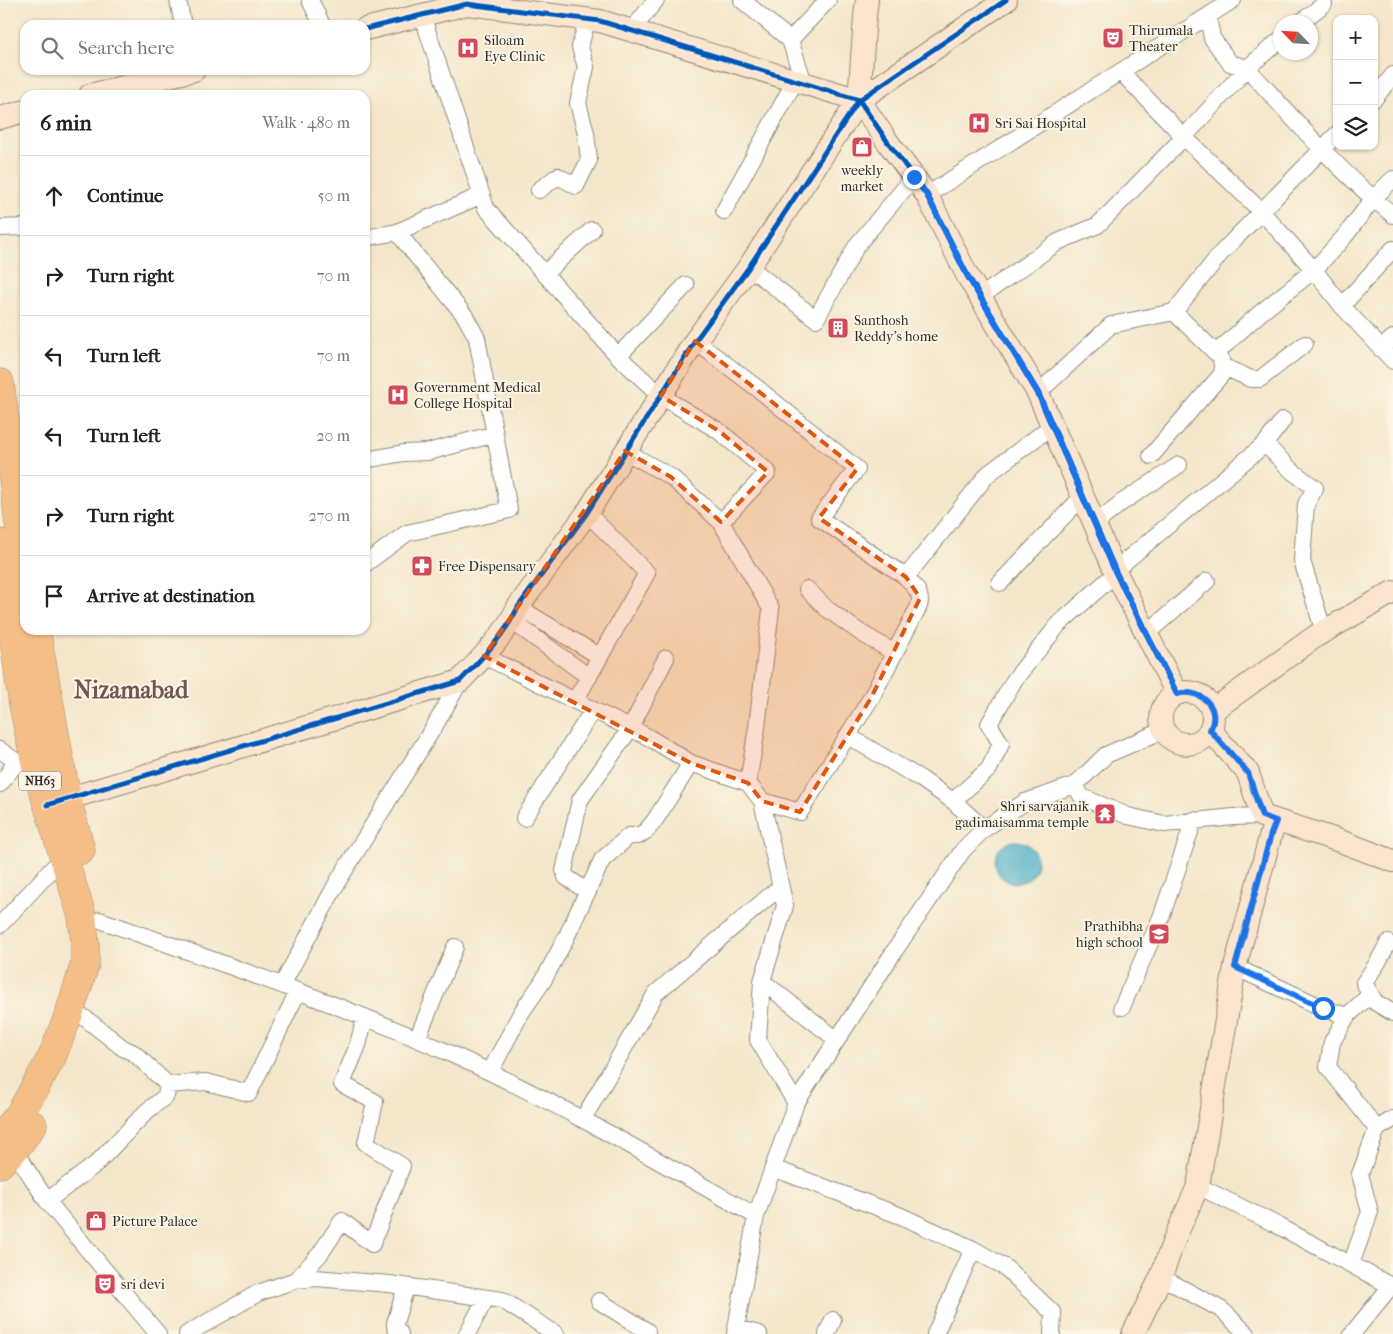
<!DOCTYPE html>
<html lang="en">
<head>
<meta charset="utf-8">
<style>
  body { margin:0; font-family:"IM FELL French Canon",serif; background:#f6f6f6; color:#222 }
  .controls { position:absolute; right:15px; top:15px; display:grid; overflow:hidden; border-radius:10px; box-shadow:0 1px 4px #0004 }
  .controls button { width:45px; height:45px; display:grid; place-items:center; padding:0; border:0; border-bottom:1px solid #e0e0e0; background:#fff; color:#222; font:25px sans-serif }
  .compass { position:absolute; left:1273px; top:15px; width:45px; height:45px; border-radius:50%; background:#fff; box-shadow:0 1px 4px #0004; rotate:295deg }
  .stop { position:absolute; width:15px; height:15px; margin:-11px; border:4px solid #1a73e8; border-radius:50%; background:#fff }
  .stop.end { background:#1a73e8; border-color:#fff; box-shadow:0 1px 5px #0008 }
  .list { margin:0; padding:0; list-style:none }
  h2 { display:flex; justify-content:space-between; align-items:center; height:65px; margin:0; padding:0 20px; font-size:21px }
  h2 small { font-size:16px; font-weight:400; color:#767676 }
  .list li { display:grid; grid-template-columns:32px 1fr auto; gap:15px; align-items:center; box-sizing:border-box; height:80px; padding:0 20px; border-top:1px solid #e0e0e0 }
  .list b { display:block; font-size:19px; white-space:nowrap }
  .list em { font-size:16px; font-style:normal; color:#767676 }
  .icon { flex:none; width:28px; height:28px; fill:none; stroke:currentColor; stroke-width:2; stroke-linecap:round; stroke-linejoin:round }
  .map { position:relative; flex:none; width:1393px; height:1334px; overflow:hidden }
  .search { position:absolute; background:#fff; box-shadow:0 1px 4px #0004; left:20px; top:20px; width:350px; height:55px; display:flex; align-items:center; gap:12px; box-sizing:border-box; padding:0 18px; border-radius:15px; color:#767676; font-size:19px }
  .panel { position:absolute; background:#fff; box-shadow:0 1px 4px #0004; left:20px; top:90px; width:350px; height:545px; border-radius:15px }
  .map>svg:first-child { display:block }
  .water { fill:#48aec7; stroke:#3a6c79 }
  .lines { fill:none; stroke-linecap:round; stroke-linejoin:round }
  .street-casing { stroke:#90887a; stroke-width:18 }
  .secondary-casing { stroke:#90887a; stroke-width:24 }
  .highway-casing { stroke:#90887a; stroke-width:29 }
  .street { stroke:#fff; stroke-width:16 }
  .secondary { stroke:#fbe5cf; stroke-width:22 }
  .highway { stroke:#f6be87; stroke-width:28 }
  .cycleway-casing { stroke:#fcf5e5; stroke-width:8 }
  .cycleway { stroke:#0057b8; stroke-width:5 }
  .route { stroke:#1a73e8; stroke-width:6 }
  .marked { fill:#df570e; fill-opacity:0.2; stroke:#df570e; stroke-width:4; stroke-dasharray:10 6; stroke-linejoin:round }
  .labels { text-anchor:middle; stroke-width:4; stroke-linejoin:round; paint-order:stroke }
  .shield { fill:#fcf5e5; stroke:#6a6863; stroke-width:1 }
  .shield-label { font-size:12px; font-weight:bold; fill:#2b2b2b }
  .poi-label { font-size:14px; fill:#2b2b2b; stroke:#fcf5e5; text-anchor:start }
  .town-label { font-size:24px; font-weight:bold; fill:#6e5755; stroke:#fcf5e5 }
</style>
</head>
<body>
<div class="map">
<svg width="1393" height="1334" viewBox="0 0 1393 1334">
  <rect width="100%" height="100%" fill="#fcf5e5"/>
  <filter id="ink" filterUnits="userSpaceOnUse"><feTurbulence type="fractalNoise" baseFrequency=".02" numOctaves="2"/><feDisplacementMap in="SourceGraphic" scale="10" xChannelSelector="R" yChannelSelector="G"/><feConvolveMatrix kernelMatrix="1 2 1 2 8 2 1 2 1" color-interpolation-filters="sRGB"/></filter>
  <filter id="wash" filterUnits="userSpaceOnUse"><feTurbulence type="fractalNoise" baseFrequency=".0096" numOctaves="4" result="noise"/><feDisplacementMap in="SourceGraphic" scale="20" xChannelSelector="R" yChannelSelector="G"/><feGaussianBlur stdDeviation="1.12" result="paint"/><feColorMatrix in="noise" values="0 0 0 0 0 0 0 0 0 0 0 0 0 0 0 0 0 1.4 0 .05"/><feComposite in="paint" operator="in"/></filter>
  <g filter="url(#wash)">
    <rect width="100%" height="100%" fill="#f4e6ca"/>
    <path class="water" d="M995 862a21 21 0 1 1 42 0a21 21 0 1 1-42 0Z"/>
  </g>
  <g filter="url(#ink)">
    <g class="lines">
      <g class="street-casing">
        <path id="street" d="M178 0 183 25
          M310 0 322 25
          M742 0 790 40 804 83
          M422 15 486 208 618 356 661 396 719 431 768 472 721 522
          M1208 16 1212 38 1230 63 1247 68C1294 119 1339 172 1393 215
          M1301 22 1324 4
          M632 30 656 0
          M790 40 828 0
          M1121 72 1184 137 1262 212 1314 270 1342 306 1393 361
          M1374 99 1393 75
          M539 190 558 176 576 186 589 160 586 133 578 103 586 67 580 47 587 20
          M927 195 1233 0
          M724 211 795 81
          M0 228 25 227
          M397 232 482 195
          M365 238 397 232 465 316 477 338 509 510 407 533 365 564
          M749 267 816 319 857 245 914 177
          M544 274 592 230
          M980 297 1058 242 1098 225 1184 137 1247 68 1280 40
          M1342 306 1393 249
          M1174 312 1216 353 1259 314 1314 270 1345 236 1373 199 1393 179
          M695 341 757 388 857 469 819 518 906 577 988 474 1052 426
          M1381 349 1393 338
          M618 356 686 285
          M1222 366 1251 379H1260L1305 344
          M1038 393 1111 325 1174 312 1221 253 1337 134
          M1283 420 1265 444 1292 471 1315 488 1306 504 1302 561 1324 632
          M625 451 671 477 721 522 771 609 757 727 748 783
          M1151 456 1222 374 1223 369 1219 351
          M365 460 404 453 428 452 495 434
          M1095 524 1121 503 1179 465
          M1115 570 1265 444
          M1000 583 1083 496
          M807 589 827 609 861 633 895 653
          M518 607 599 656
          M512 621 589 677
          M1146 634 1207 581
          M484 656 648 737 691 763 748 783 762 801 785 906 762 981
          M575 701 647 573 587 513
          M848 736 921 779 953 801
          M0 750 17 762 42 772
          M0 784 17 762
          M1075 785 1082 797 1128 816 1164 824 1234 817 1262 816
          M762 801 800 812 871 698 919 606C923 594 914 586 906 577
          M524 818 593 710
          M984 829 953 801 989 769 1001 744 989 724 1015 679 1059 624 1116 573
          M588 892 566 877 564 871 580 800 630 729 666 658
          M100 920C218 962 336 1002 449 1053 555 1101 655 1159 756 1216
          M0 925 65 855
          M1388 943 1378 962 1364 983 1375 1002 1393 1013
          M1235 967 1323 1008 1347 1016 1332 1042 1328 1067 1377 1129 1360 1174 1370 1212 1351 1264
          M282 985 338 881 434 727 460 681
          M1122 1007 1162 915 1194 820
          M1347 1016 1370 995
          M417 1039 455 947
          M490 1072 521 1013 543 981 565 940 602 860 629 836H638L646 831 655 820 691 763
          M168 1085 206 1082 249 1093 298 991
          M796 1103 837 1040
          M583 1119 656 993 780 887
          M1377 1129 1393 1119
          M14 1150 47 1201 158 1334
          M773 1168 901 1216 973 1249 1006 1268 1053 1313 1052 1334
          M1198 1186 1273 1223 1391 1286 1393 1285
          M47 1201 96 1164 147 1111 166 1096 168 1085 134 1053 123 1048 85 1018
          M1161 1277 1222 1310 1247 1334
          M296 1280 320 1254 342 1221 372 1244 402 1166 366 1143 375 1102 342 1084 358 1045 365 1017
          M599 1301 647 1331 646 1334
          M736 1328 759 1334
          M187 1334 258 1293 296 1280 315 1278 389 1284 502 1300 556 1334
          M400 1334 395 1327V1323L406 1287
          M467 1334 486 1298
          M735 1334 756 1216 796 1103 758 1040 762 981 837 1040 895 950 963 850 984 829 1025 802 1075 785 1106 755 1164 730
          M827 1334 833 1320
          M935 1334 973 1249
          M1352 1334 1391 1286"/>
      </g>
      <g class="secondary-casing">
        <path id="secondary" d="M365 29 467 4 600 21 859 100 887 141 927 195 967 275 1038 393 1116 573 1177 694
          M90 95 194 70
          M859 100 865 16 867 0
          M0 118 25 111
          M1161 718a26 26 0 1 1 52 0a26 26 0 1 1-52 0Z
          M1212 711 1316 636 1393 592
          M1210 730 1248 773 1262 816 1340 841 1393 861
          M50 804 460 681C482 658 505 635 518 607L587 513 695 341 749 267 859 100 1006 0
          M1133 1334 1161 1277 1174 1240 1198 1186 1235 967 1271 834 1276 821"/>
      </g>
      <g class="highway-casing">
        <path id="highway" d="M0 383 25 566
          M0 543 23 704 37 771 82 916 85 943V964L69 1014 52 1057 19 1115 0 1137
          M36 630 67 799 81 850
          M0 1164 14 1150 33 1125"/>
      </g>
      <use href="#street" class="street"/>
      <use href="#secondary" class="secondary"/>
      <use href="#highway" class="highway"/>
      <g class="cycleway-casing">
        <path id="cycleway" d="M365 29 467 4 600 21 859 100 887 141 927 195 967 275 1038 393 1116 573 1177 694
          M47 805 460 681C482 658 505 635 518 607L587 513 695 341 749 267 859 100 1006 0"/>
      </g>
      <use href="#cycleway" class="cycleway"/>
    </g>
  </g>
  <g class="lines" filter="url(#ink)">
    <path class="route" d="M914 177 927 195 967 275 1038 393 1116 573 1177 694C1200 688 1222 707 1210 730L1248 773 1262 816 1276 821 1271 834 1235 967 1323 1008"/>
  </g>
  <path class="marked" d="M695 341 857 469 819 518 906 577 920 598 871 698 800 812 762 801 748 783 691 763 484 656 625 451 671 477 721 522 768 472 719 431 661 396Z"/>
  <defs>
    <g id="theatre-square" transform="scale(1.125)"><rect x="-9" y="-9" width="18" height="18" rx="4" fill="#d1495b" stroke="#fcf5e5"/><path d="M-5-5.5Q0-4 5-5.5V0Q5 5 0 6Q-5 5-5 0ZM-3.3-2.5H-1v1.5H-3.3ZM1-2.5H3.3v1.5H1ZM-2.8 1Q0 5.5 2.8 1Z" fill="#fff"/></g>
    <g id="hospital-square" transform="scale(1.125)"><rect x="-9" y="-9" width="18" height="18" rx="4" fill="#d1495b" stroke="#fcf5e5"/><path d="M-5-5h3v3.5h4V-5h3V5h-3V1.5h-4V5h-3Z" fill="#fff"/></g>
    <g id="shop-square" transform="scale(1.125)"><rect x="-9" y="-9" width="18" height="18" rx="4" fill="#d1495b" stroke="#fcf5e5"/><path d="M-5-2.5h2.3a2.7 3.5 0 0 1 5.4 0H5L5.5 6h-11ZM-1.5-2.5h3a1.5 2.3 0 0 0-3 0Z" fill="#fff"/></g>
    <g id="building-square" transform="scale(1.125)"><rect x="-9" y="-9" width="18" height="18" rx="4" fill="#d1495b" stroke="#fcf5e5"/><path d="M-4-6H4V6H1V3H-1V6H-4ZM-2.5-4.3h1.7v1.8h-1.7ZM.8-4.3h1.7v1.8H.8ZM-2.5-1h1.7V.8h-1.7ZM.8-1h1.7V.8H.8Z" fill="#fff"/></g>
    <g id="pharmacy-square" transform="scale(1.125)"><rect x="-9" y="-9" width="18" height="18" rx="4" fill="#d1495b" stroke="#fcf5e5"/><path d="M-2-6h4v4h4v4h-4v4h-4v-4h-4v-4h4Z" fill="#fff"/></g>
    <g id="temple-square" transform="scale(1.125)"><rect x="-9" y="-9" width="18" height="18" rx="4" fill="#d1495b" stroke="#fcf5e5"/><path d="M0-6L5-2H3V0L6.5 2.5H4V6H1.5V3h-3V6H-4V2.5H-6.5L-3 0V-2H-5Z" fill="#fff"/></g>
    <g id="school-square" transform="scale(1.125)"><rect x="-9" y="-9" width="18" height="18" rx="4" fill="#d1495b" stroke="#fcf5e5"/><path d="M0-5L7-2L0 1L-7-2ZM-4 1L0 2.5L4 1V4Q0 6-4 4Z" fill="#fff"/></g>
  </defs>
  <g fill-rule="evenodd">
    <use href="#theatre-square" x="1113" y="38"/>
    <use href="#hospital-square" x="468" y="48"/>
    <use href="#hospital-square" x="979" y="123"/>
    <use href="#shop-square" x="862" y="147"/>
    <use href="#building-square" x="838" y="328"/>
    <use href="#hospital-square" x="398" y="395"/>
    <use href="#pharmacy-square" x="422" y="566"/>
    <use href="#temple-square" x="1105" y="814"/>
    <use href="#school-square" x="1159" y="934"/>
    <use href="#shop-square" x="96" y="1221"/>
    <use href="#theatre-square" x="105" y="1284"/>
  </g>
  <g class="labels">
    <rect class="shield" x="19" y="771.5" width="42" height="19" rx="4"/>
    <g class="shield-label">
      <text x="40" y="785">NH63</text>
    </g>
    <g class="poi-label">
      <text x="1129" y="35">Thirumala<tspan x="1129" dy="16">Theater</tspan></text>
      <text x="484" y="45">Siloam<tspan x="484" dy="16">Eye Clinic</tspan></text>
      <text x="995" y="128">Sri Sai Hospital</text>
      <text x="862" y="175" text-anchor="middle">weekly<tspan x="862" dy="16">market</tspan></text>
      <text x="854" y="325">Santhosh<tspan x="854" dy="16">Reddy's home</tspan></text>
      <text x="414" y="392">Government Medical<tspan x="414" dy="16">College Hospital</tspan></text>
      <text x="438" y="571">Free Dispensary</text>
      <text x="1089" y="811" text-anchor="end">Shri sarvajanik<tspan x="1089" dy="16">gadimaisamma temple</tspan></text>
      <text x="1143" y="931" text-anchor="end">Prathibha<tspan x="1143" dy="16">high school</tspan></text>
      <text x="112" y="1226">Picture Palace</text>
      <text x="121" y="1289">sri devi</text>
    </g>
    <g class="town-label">
      <text x="131" y="698">Nizamabad</text>
    </g>
  </g>
</svg>
<div class="controls">
<button>+</button>
<button>−</button>
<button><svg class="icon" aria-label="layers" viewBox="0 0 24 24"><path d="M12 4l9 5-9 5-9-5zM3 14l9 5 9-5"/></svg></button>
</div>
<svg class="compass" viewBox="-18 -18 36 36"><path d="M0-13l5 13h-10z" fill="#e53935"/><path d="M0 13l5-13h-10z" fill="#767676"/></svg>
<div class="stop" style="left:1323px;top:1008px"></div>
<div class="stop end" style="left:914px;top:177px"></div>
<div class="search"><svg class="icon" aria-label="search" viewBox="0 0 24 24"><circle cx="10" cy="10" r="6"/><path d="M15 15l6 6"/></svg>Search here</div>
<section class="panel">
<h2>6 min<small>Walk · 480 m</small></h2>
<ul class="list">
<li><svg class="icon" aria-label="ahead" viewBox="0 0 24 24"><path d="M12 20V5M6 11l6-6 6 6"/></svg><div><b>Continue</b></div><em>50 m</em></li>
<li><svg class="icon" aria-label="right" viewBox="0 0 24 24"><path d="M7 20v-9h11M14 6l5 5-5 5"/></svg><div><b>Turn right</b></div><em>70 m</em></li>
<li><svg class="icon" aria-label="left" viewBox="0 0 24 24"><path d="M17 20v-9H6M10 6l-5 5 5 5"/></svg><div><b>Turn left</b></div><em>70 m</em></li>
<li><svg class="icon" aria-label="left" viewBox="0 0 24 24"><path d="M17 20v-9H6M10 6l-5 5 5 5"/></svg><div><b>Turn left</b></div><em>20 m</em></li>
<li><svg class="icon" aria-label="right" viewBox="0 0 24 24"><path d="M7 20v-9h11M14 6l5 5-5 5"/></svg><div><b>Turn right</b></div><em>270 m</em></li>
<li><svg class="icon" aria-label="arrive" viewBox="0 0 24 24"><path d="M6 21V4h12l-3 4 3 4H6"/></svg><div><b>Arrive at destination</b></div></li>
</ul>
</section>
</div>
</body>
</html>
